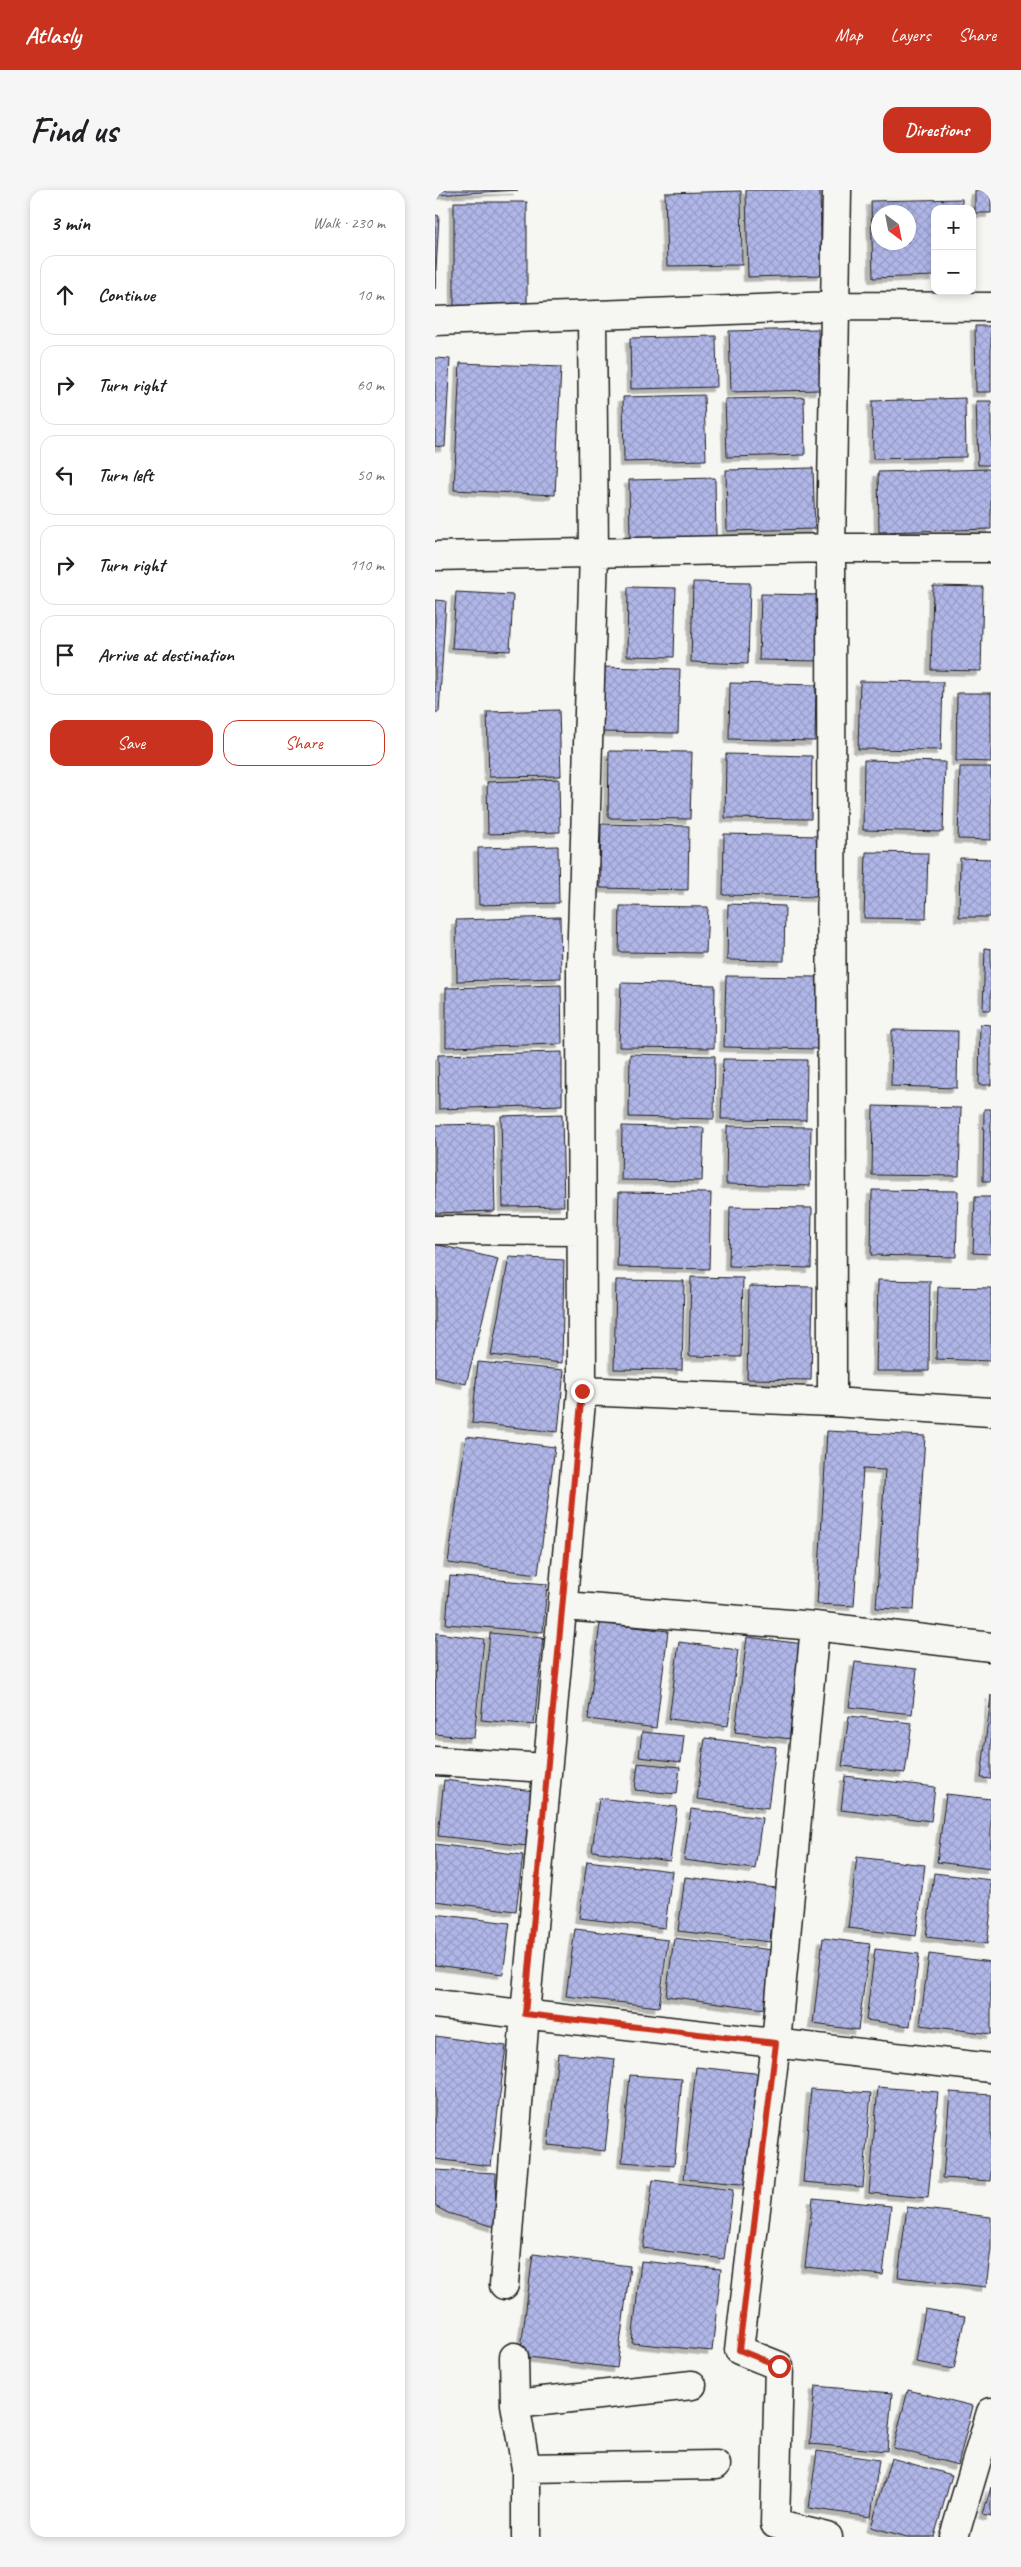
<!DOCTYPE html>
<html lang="en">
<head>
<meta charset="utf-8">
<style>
  body { margin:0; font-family:Caveat,sans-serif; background:#f6f6f6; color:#202124 }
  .controls { position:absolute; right:15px; top:15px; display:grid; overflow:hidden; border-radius:10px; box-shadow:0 2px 8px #0003 }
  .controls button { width:45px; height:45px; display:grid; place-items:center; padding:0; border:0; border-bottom:1px solid #e0e0e0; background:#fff; color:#202124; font:25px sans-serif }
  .compass { position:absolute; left:436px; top:15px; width:45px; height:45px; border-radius:50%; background:#fff; box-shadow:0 2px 8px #0003; rotate:148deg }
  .stop { position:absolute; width:15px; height:15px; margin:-11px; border:4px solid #c8321e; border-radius:50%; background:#fff }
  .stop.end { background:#c8321e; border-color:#fff; box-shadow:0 1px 5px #0008 }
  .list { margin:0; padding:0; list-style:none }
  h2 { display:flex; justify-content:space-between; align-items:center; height:65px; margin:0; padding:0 20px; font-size:21px }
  h2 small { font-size:16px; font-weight:400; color:#757577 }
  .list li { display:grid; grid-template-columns:32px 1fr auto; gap:15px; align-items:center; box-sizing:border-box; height:80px; margin:0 10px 10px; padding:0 10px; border:1px solid #e0e0e0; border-radius:15px }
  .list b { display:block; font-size:19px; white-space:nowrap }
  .list em { font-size:16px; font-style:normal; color:#757577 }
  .actions { display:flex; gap:10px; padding:15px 20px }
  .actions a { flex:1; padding:11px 0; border:1px solid #c8321e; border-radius:15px; text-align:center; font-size:18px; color:#c8321e }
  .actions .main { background:#c8321e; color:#fff }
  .icon { flex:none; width:28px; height:28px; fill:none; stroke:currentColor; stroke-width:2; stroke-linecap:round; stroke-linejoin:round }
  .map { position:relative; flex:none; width:556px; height:2347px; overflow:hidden; border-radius:15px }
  header { display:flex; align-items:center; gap:30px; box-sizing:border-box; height:70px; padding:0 25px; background:#c8321e; color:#fff }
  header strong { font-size:24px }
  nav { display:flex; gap:28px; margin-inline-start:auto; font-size:18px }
  .intro { display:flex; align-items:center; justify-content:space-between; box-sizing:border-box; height:120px; padding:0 30px }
  h1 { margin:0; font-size:35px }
  .button { padding:12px 22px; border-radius:15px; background:#c8321e; color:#fff; font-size:18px; font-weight:700 }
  main { display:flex; gap:30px; padding:0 30px }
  aside { flex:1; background:#fff; border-radius:15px; box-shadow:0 2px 8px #0003 }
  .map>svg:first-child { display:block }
  .building { fill:url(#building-cross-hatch); stroke:#1c1c1c; fill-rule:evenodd; filter:url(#shadow) }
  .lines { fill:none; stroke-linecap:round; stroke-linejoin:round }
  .street-casing { stroke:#1c1c1c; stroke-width:31 }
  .street { stroke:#f6f6f2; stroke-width:28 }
  .route { stroke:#c8321e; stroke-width:6 }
</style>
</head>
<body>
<header>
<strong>Atlasly</strong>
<nav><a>Map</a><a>Layers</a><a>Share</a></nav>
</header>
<div class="intro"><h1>Find us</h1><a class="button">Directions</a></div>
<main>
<aside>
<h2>3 min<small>Walk · 230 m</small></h2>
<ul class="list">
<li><svg class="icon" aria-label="ahead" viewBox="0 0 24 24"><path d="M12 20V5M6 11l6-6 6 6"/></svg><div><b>Continue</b></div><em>10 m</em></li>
<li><svg class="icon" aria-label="right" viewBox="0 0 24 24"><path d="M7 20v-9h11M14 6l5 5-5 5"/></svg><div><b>Turn right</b></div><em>60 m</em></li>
<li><svg class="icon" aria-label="left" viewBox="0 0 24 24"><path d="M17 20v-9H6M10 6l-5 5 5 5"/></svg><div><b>Turn left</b></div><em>50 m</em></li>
<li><svg class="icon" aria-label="right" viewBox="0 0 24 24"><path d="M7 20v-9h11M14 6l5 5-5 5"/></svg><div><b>Turn right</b></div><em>110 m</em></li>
<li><svg class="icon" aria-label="arrive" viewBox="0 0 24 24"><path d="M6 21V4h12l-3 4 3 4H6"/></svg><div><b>Arrive at destination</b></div></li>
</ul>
<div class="actions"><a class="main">Save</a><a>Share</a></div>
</aside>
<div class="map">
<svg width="556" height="2347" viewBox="0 0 556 2347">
  <defs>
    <pattern id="building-cross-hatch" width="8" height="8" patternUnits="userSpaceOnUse" patternTransform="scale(1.25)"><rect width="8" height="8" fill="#b0b6e7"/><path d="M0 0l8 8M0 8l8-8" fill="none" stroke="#979cc6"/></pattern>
    <filter id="shadow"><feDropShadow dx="-4.5" dy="4.5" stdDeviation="0" flood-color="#0004"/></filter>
  </defs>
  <rect width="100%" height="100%" fill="#f6f6f2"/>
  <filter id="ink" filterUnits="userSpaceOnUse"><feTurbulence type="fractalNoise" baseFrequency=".02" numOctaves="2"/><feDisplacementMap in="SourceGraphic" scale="10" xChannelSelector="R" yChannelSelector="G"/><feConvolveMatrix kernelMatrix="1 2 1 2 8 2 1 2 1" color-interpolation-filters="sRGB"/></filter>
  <g filter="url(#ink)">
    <path class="building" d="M0 0H83L0 5Z
      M311 0H385L387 85 313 87Z
      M540 0H556V23H540Z
      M306 1 307 75 232 76 230 3Z
      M527 9V19H500V86L438 88 436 11ZM443 22H473V52H443Z
      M19 12H92V119H19Z
      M0 25 4 26 0 99Z
      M540 136H556V202H541Z
      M383 139 385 200 296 202 294 141Z
      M281 146 282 197 196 199 195 148Z
      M0 168 15 169 10 257 0 256Z
      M25 173 126 177 120 305 19 300Z
      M269 205 271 270 189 272 188 207Z
      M369 207 370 265 292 267 290 209Z
      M530 208 531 267 438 269 437 211Z
      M541 211H556V275H543Z
      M378 278 380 339 292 341 291 280Z
      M556 279V339L444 342 443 282Z
      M280 288 281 347 195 349 194 290Z
      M258 392 315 393 313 474 256 472Z
      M498 396 548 397 546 481 496 480Z
      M193 397 241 398 239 467 192 466Z
      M21 402 78 405 75 461 17 458Z
      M326 404 385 405 384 471 324 470Z
      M0 410 11 411 4 522H0Z
      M166 477 245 479 243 543 164 542Z
      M425 491 508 492 506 560 423 559Z
      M295 493 381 495 380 551 294 549Z
      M522 503H556V572L521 571Z
      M124 520 126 586 54 587 52 522Z
      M174 561 257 562 255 629 173 628Z
      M291 564 377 566 376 629 290 628Z
      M429 570 510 572 508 642 428 640Z
      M525 577H556V650L523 649Z
      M124 589 125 642 53 644 52 592Z
      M166 634 254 636 253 700 165 698Z
      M289 644 385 646 384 707 288 705Z
      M123 656 124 713 44 715 43 658Z
      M431 662 493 663 491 729 429 728Z
      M525 668 556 669V727H524Z
      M293 714 350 716 349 771 292 770Z
      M185 716 273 717 271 763 184 762Z
      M125 727 126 788 22 791 21 730Z
      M550 758 556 759V820H548Z
      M291 786 384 787 382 859 289 857Z
      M186 793 280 795 279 858 184 857Z
      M126 795 127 854 11 857V798Z
      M545 834 556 835V895H544Z
      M457 840 523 841 522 898 456 896Z
      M127 862V915L4 919 3 865Z
      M195 864 280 866 279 929 194 927Z
      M288 869 372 870 371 930 286 929Z
      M438 916 526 918 524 986 437 985Z
      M549 919H556V991H548Z
      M127 924 129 1016 68 1017 66 926Z
      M58 934 60 1021 0 1023V935Z
      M187 936 269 938 267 991 186 990Z
      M292 936 376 937 375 996 291 994Z
      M437 1000 523 1001 521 1067 436 1065Z
      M184 1002 276 1003 274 1079 182 1077Z
      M540 1007H556V1064L538 1063Z
      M295 1017 377 1018 376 1078 294 1076Z
      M0 1054 63 1069 31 1194 0 1187Z
      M74 1067 129 1070 127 1173 56 1165Z
      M256 1087 308 1088 306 1167 254 1166Z
      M181 1090 249 1091 247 1180 179 1179Z
      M443 1090 495 1091 494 1181H441Z
      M314 1096 378 1097 376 1190 312 1189Z
      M503 1097 556 1098V1171L501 1169Z
      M43 1172 129 1180 123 1242 37 1233Z
      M392 1241 490 1246 479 1420 441 1418 450 1280 428 1279 419 1416 382 1414Z
      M31 1246 120 1257 103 1384 13 1373Z
      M15 1386 112 1394 108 1442 11 1434Z
      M165 1433 233 1441 221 1538 153 1529Z
      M1 1443 49 1449 39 1548 0 1544Z
      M55 1443 108 1448 99 1535 46 1530Z
      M312 1447 369 1454 356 1549 300 1542Z
      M244 1452 303 1460 293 1536 234 1529Z
      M420 1472 482 1479 477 1524 414 1517Z
      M556 1505V1589L546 1588Z
      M414 1526 477 1533 470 1583 407 1576Z
      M207 1542 249 1546 246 1572 204 1567Z
      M270 1548 341 1557 333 1618 262 1609Z
      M203 1573 245 1577 242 1604 200 1600Z
      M410 1586 500 1597 496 1631 406 1620Z
      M9 1590 99 1601 92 1656 3 1646Z
      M511 1604 556 1609V1679L502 1672Z
      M164 1608 242 1617 235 1671 157 1661Z
      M256 1619 327 1628 320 1679 249 1670Z
      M0 1654 88 1665 81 1721 0 1711Z
      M422 1667 490 1675 481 1746 413 1738Z
      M152 1671 237 1681 230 1738 144 1728Z
      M499 1683 556 1690V1720L552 1754 491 1747Z
      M250 1687 341 1698 335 1752 243 1741Z
      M0 1724 75 1733 68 1784 0 1775Z
      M140 1739 233 1750 224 1817 131 1806Z
      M239 1748 337 1760 330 1819 231 1806Z
      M388 1748 435 1754 423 1840 378 1834Z
      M440 1759 484 1764 475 1836 431 1830Z
      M494 1764 556 1772V1844L485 1835Z
      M0 1846 71 1856 56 1976 0 1969Z
      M123 1863 180 1869 170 1961 113 1955Z
      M261 1877 329 1884 317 1995 249 1989Z
      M195 1885 247 1889 239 1976 187 1972Z
      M443 1897 503 1902 493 2008 434 2003Z
      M376 1899 436 1903 428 1997 368 1992Z
      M515 1902 556 1905V1991L508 1988Z
      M0 1980 61 1983 60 2037 13 2023 0 2016Z
      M218 1990 298 2000 289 2069 208 2058Z
      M378 2008 456 2016 448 2085 370 2077Z
      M472 2017 556 2027V2059L551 2097 463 2087Z
      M98 2064 195 2076 182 2178 85 2166Z
      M206 2071 286 2079 277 2161 197 2153Z
      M490 2119 530 2126 519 2179 481 2172Z
      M380 2196 457 2203 452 2261 375 2254Z
      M473 2200 538 2216 523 2275 458 2258Z
      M382 2261 444 2270 436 2327 374 2318Z
      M456 2268 517 2285 499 2347H472L436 2337Z
      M556 2297V2326L548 2324Z"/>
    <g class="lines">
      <g class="street-casing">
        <path id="street" d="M0 131 400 116 556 117
          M0 366 396 358H556
          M0 1040 147 1041
          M147 1201 397 1212 556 1222
          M397 1212 396 358 402 0
          M129 1416 380 1436 556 1457
          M380 1436 341 1853 304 2160 344 2176 340 2334 393 2347
          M0 1571 112 1578
          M0 1814 556 1878
          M69 2095 90 1824 147 1201 146 777 159 363 157 127
          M79 2167 80 2214 91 2278V2347
          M80 2214 257 2195
          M91 2278 281 2275
          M519 2347 556 2222"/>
      </g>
      <use href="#street" class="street"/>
    </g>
  </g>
  <g class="lines" filter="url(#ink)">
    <path class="route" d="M147 1201 90 1824 341 1853 304 2160 344 2176"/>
  </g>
</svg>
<div class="controls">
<button>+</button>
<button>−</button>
</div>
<svg class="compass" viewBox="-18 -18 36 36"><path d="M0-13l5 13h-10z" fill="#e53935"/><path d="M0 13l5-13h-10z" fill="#757577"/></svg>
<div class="stop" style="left:344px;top:2176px"></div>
<div class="stop end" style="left:147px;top:1201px"></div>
</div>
</main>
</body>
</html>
